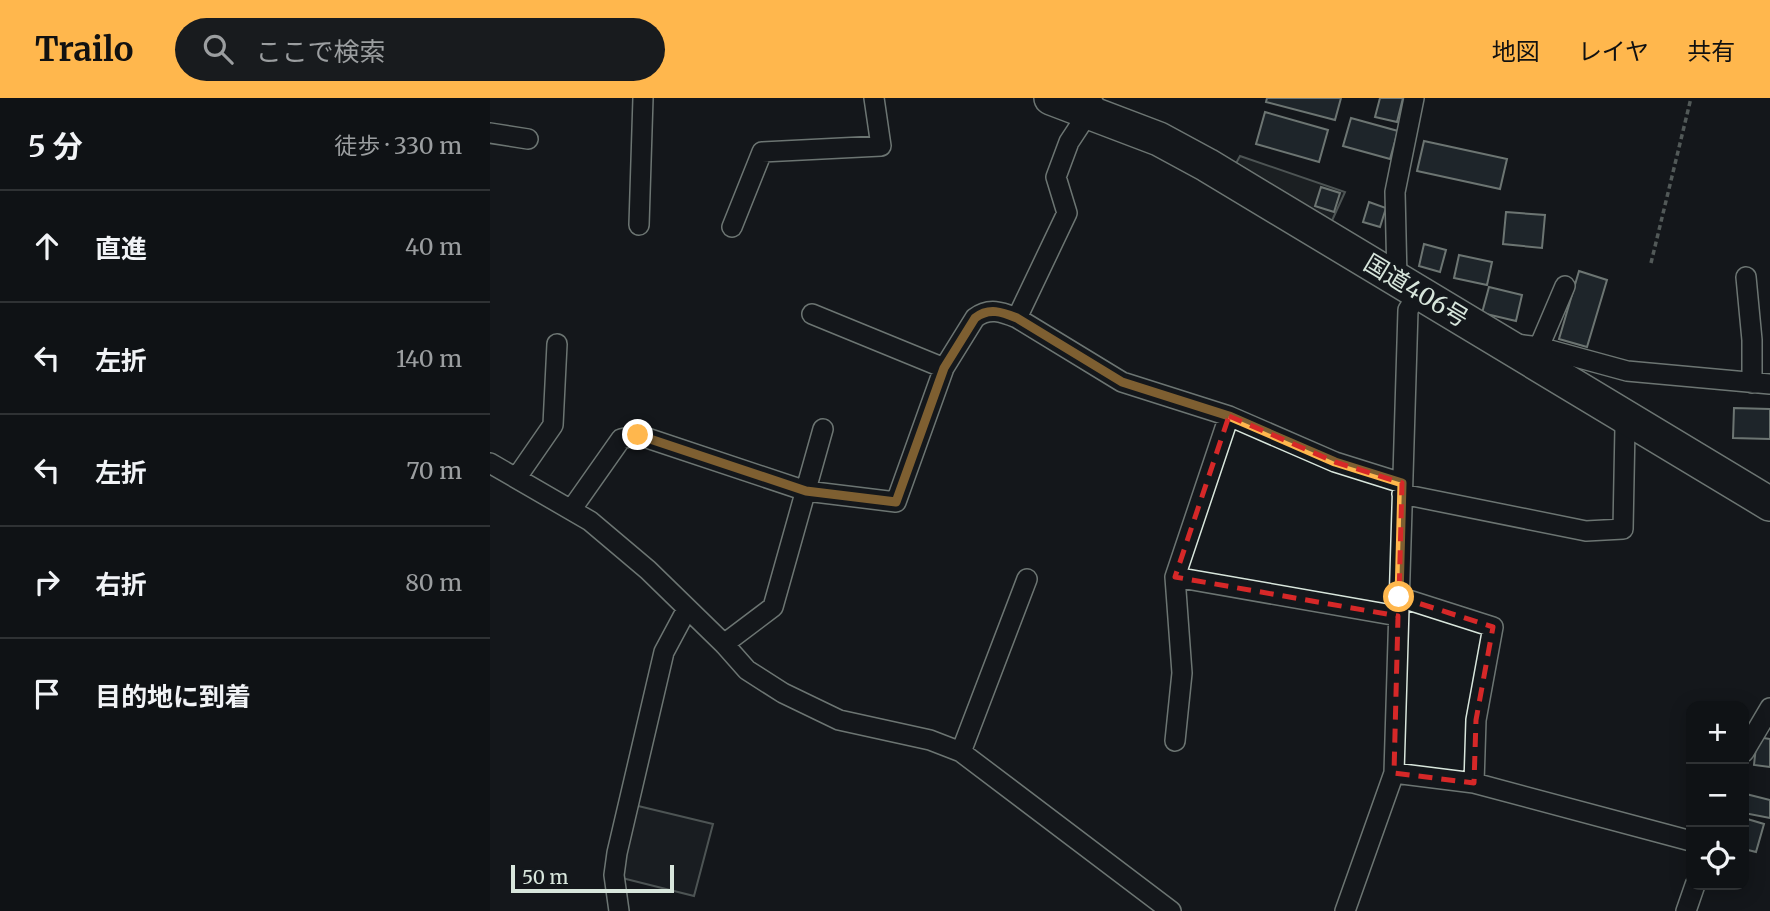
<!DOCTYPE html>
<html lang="ja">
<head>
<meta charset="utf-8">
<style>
  body { margin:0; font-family:Merriweather,"Noto Sans JP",serif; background:#181b1e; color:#f1f3f6 }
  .controls { position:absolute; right:21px; bottom:21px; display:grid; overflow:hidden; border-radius:14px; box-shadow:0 4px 18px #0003 }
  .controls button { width:63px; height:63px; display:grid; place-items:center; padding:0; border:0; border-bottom:2px solid #2f3234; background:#0f1215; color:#f1f3f6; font:35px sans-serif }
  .scale { position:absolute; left:21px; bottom:18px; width:163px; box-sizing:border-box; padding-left:7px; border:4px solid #d8e6dc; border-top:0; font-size:19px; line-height:24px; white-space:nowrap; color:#d8e6dc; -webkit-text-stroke:5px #14181c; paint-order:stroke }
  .stop { position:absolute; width:21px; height:21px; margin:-16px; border:5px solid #ffb74d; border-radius:50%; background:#fff }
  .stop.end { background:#ffb74d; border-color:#fff; box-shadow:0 2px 7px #0008 }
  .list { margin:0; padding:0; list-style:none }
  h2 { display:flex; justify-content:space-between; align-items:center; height:91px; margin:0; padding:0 28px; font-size:30px }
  h2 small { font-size:23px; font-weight:400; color:#9b9ea0 }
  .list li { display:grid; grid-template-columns:46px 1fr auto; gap:21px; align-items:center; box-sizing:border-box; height:112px; padding:0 28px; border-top:2px solid #2f3234 }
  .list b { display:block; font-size:26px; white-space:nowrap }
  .list em { font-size:23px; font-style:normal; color:#9b9ea0 }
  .icon { flex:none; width:38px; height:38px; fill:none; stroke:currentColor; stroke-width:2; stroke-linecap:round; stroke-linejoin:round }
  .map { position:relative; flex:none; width:1280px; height:813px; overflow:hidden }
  header { display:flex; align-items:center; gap:42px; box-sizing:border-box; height:98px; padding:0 35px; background:#ffb74d; color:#111 }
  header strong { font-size:33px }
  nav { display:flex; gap:38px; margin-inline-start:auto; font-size:24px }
  .search { width:490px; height:63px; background:#181b1e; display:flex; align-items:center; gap:18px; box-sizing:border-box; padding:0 24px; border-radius:38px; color:#9b9ea0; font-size:26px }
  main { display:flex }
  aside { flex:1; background:#0f1215 }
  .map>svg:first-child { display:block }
  .park { fill:#202428; stroke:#939e99; stroke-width:2 }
  .parking { fill:#24282b; stroke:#939e99; stroke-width:2 }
  .building { fill:#2c363c; stroke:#d8e6dc; stroke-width:2 }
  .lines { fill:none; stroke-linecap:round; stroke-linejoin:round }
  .minor-casing { stroke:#d8e6dc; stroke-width:22 }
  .trunk-casing { stroke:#d8e6dc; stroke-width:36 }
  .path { stroke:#9da8a2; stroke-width:3.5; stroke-dasharray:5 3.5; stroke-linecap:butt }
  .minor { stroke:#14181c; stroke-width:19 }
  .trunk { stroke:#14181c; stroke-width:33 }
  .route { stroke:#ffb74d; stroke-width:9 }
  .marked { fill:none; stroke:#d62828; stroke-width:5; stroke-dasharray:14 9; stroke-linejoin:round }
  .labels { text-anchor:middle; stroke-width:5; stroke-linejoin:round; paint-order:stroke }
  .street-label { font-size:24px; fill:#d8e6dc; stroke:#14181c }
</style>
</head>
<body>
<header>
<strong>Trailo</strong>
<div class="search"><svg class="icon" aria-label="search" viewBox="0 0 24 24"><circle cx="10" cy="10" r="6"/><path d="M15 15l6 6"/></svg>ここで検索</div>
<nav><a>地図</a><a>レイヤ</a><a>共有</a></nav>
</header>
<main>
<aside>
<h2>5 分<small>徒歩 · 330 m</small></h2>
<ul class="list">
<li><svg class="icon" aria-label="ahead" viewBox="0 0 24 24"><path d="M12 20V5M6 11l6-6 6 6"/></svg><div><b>直進</b></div><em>40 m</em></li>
<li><svg class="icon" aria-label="left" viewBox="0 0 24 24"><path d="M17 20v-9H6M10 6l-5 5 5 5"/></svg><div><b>左折</b></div><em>140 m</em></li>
<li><svg class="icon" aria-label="left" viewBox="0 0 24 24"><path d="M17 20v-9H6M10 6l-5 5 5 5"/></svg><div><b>左折</b></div><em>70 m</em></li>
<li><svg class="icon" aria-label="right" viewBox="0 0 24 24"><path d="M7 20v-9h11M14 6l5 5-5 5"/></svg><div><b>右折</b></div><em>80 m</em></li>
<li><svg class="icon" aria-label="arrive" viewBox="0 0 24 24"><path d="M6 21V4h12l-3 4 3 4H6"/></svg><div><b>目的地に到着</b></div></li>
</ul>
</aside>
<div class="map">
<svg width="1280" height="813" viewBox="0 0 1280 813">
  <rect width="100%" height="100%" fill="#14181c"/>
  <path class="park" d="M144 707 223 726 204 798 132 780Z"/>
  <path class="parking" d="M750 58 855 94 840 127 744 69Z"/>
  <path class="building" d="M777 0H851L845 22 776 4Z
    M890 0H913L907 24 885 19Z
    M775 14 838 32 829 64 766 46Z
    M861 20 908 33 900 61 853 48Z
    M934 43 1017 61 1010 91 927 73Z
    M831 89 850 95 844 114 825 108Z
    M879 104 896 110 890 129 873 124Z
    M1016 114 1055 117 1052 150 1013 146Z
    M934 146 956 152 950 174 929 168Z
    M969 157 1002 164 997 187 964 180Z
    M1089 173 1117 182 1097 249 1069 241Z
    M999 189 1032 197 1026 223 992 215Z
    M1244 310 1280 311V341L1243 340Z
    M1267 639 1280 641V669L1264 667Z
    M1256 696 1280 702V720L1254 715Z
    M1254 720 1274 726 1266 754 1254 751Z"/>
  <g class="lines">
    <g class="minor-casing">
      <path id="minor" d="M0 35 38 41
        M149 127 153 0
        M242 129 272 54 391 48 384 0
        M1256 179 1262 242V285
        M907 181 905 94 924 0
        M322 216 454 270
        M527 220 577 115 566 79 579 44 604 6
        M1026 246 1049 249 1137 273 1280 286
        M1049 249 1075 188
        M0 365 100 423 158 472 234 546 257 572 293 595 349 622 440 642 471 654 681 813
        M27 379 63 327 67 246
        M912 396 1096 433 1133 431 1135 329 1140 320
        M81 412 131 341 148 337 316 393 406 404 454 270 485 220C499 209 512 214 527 220L632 284 739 318 845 364 912 385
        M685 479 908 518
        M909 499 1003 529 986 622 984 685
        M234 546 283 509 333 331
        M685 643 692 575 685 479 739 318
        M471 654 537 481
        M1254 654 1280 610
        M904 675 984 685 1201 743
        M129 813 124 777 127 755 174 554 197 511
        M855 813 904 675 918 212 929 194
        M1196 813 1205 787"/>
    </g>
    <g class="trunk-casing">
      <path id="trunk" d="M561 0 669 41 717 67 1280 406"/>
    </g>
    <path class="path" d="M1161 165 1201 0"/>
    <use href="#minor" class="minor"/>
    <use href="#trunk" class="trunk"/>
  </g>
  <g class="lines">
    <path class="route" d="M148 337 316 393 406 404 454 270 485 220C499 209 512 214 527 220L632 284 739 318 845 364 912 385 909 499"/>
  </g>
  <path d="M0 0H1280V813H0ZM739 318 845 364 912 385 909 499 1003 529 986 622 984 685 904 675 908 518 685 479Z" fill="#14181c" fill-opacity=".55" fill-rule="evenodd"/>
  <path class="marked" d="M739 318 845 364 912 385 909 499 1003 529 986 622 984 685 904 675 908 518 685 479Z"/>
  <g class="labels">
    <g class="street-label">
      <text transform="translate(926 193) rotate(31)" y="8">国道406号</text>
    </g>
  </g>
</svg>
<div class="controls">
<button>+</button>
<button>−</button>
<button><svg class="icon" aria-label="locate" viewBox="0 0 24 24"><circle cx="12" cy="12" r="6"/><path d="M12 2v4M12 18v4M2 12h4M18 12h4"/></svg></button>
</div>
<div class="scale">50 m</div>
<div class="stop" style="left:909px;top:499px"></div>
<div class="stop end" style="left:148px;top:337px"></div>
</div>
</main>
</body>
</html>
